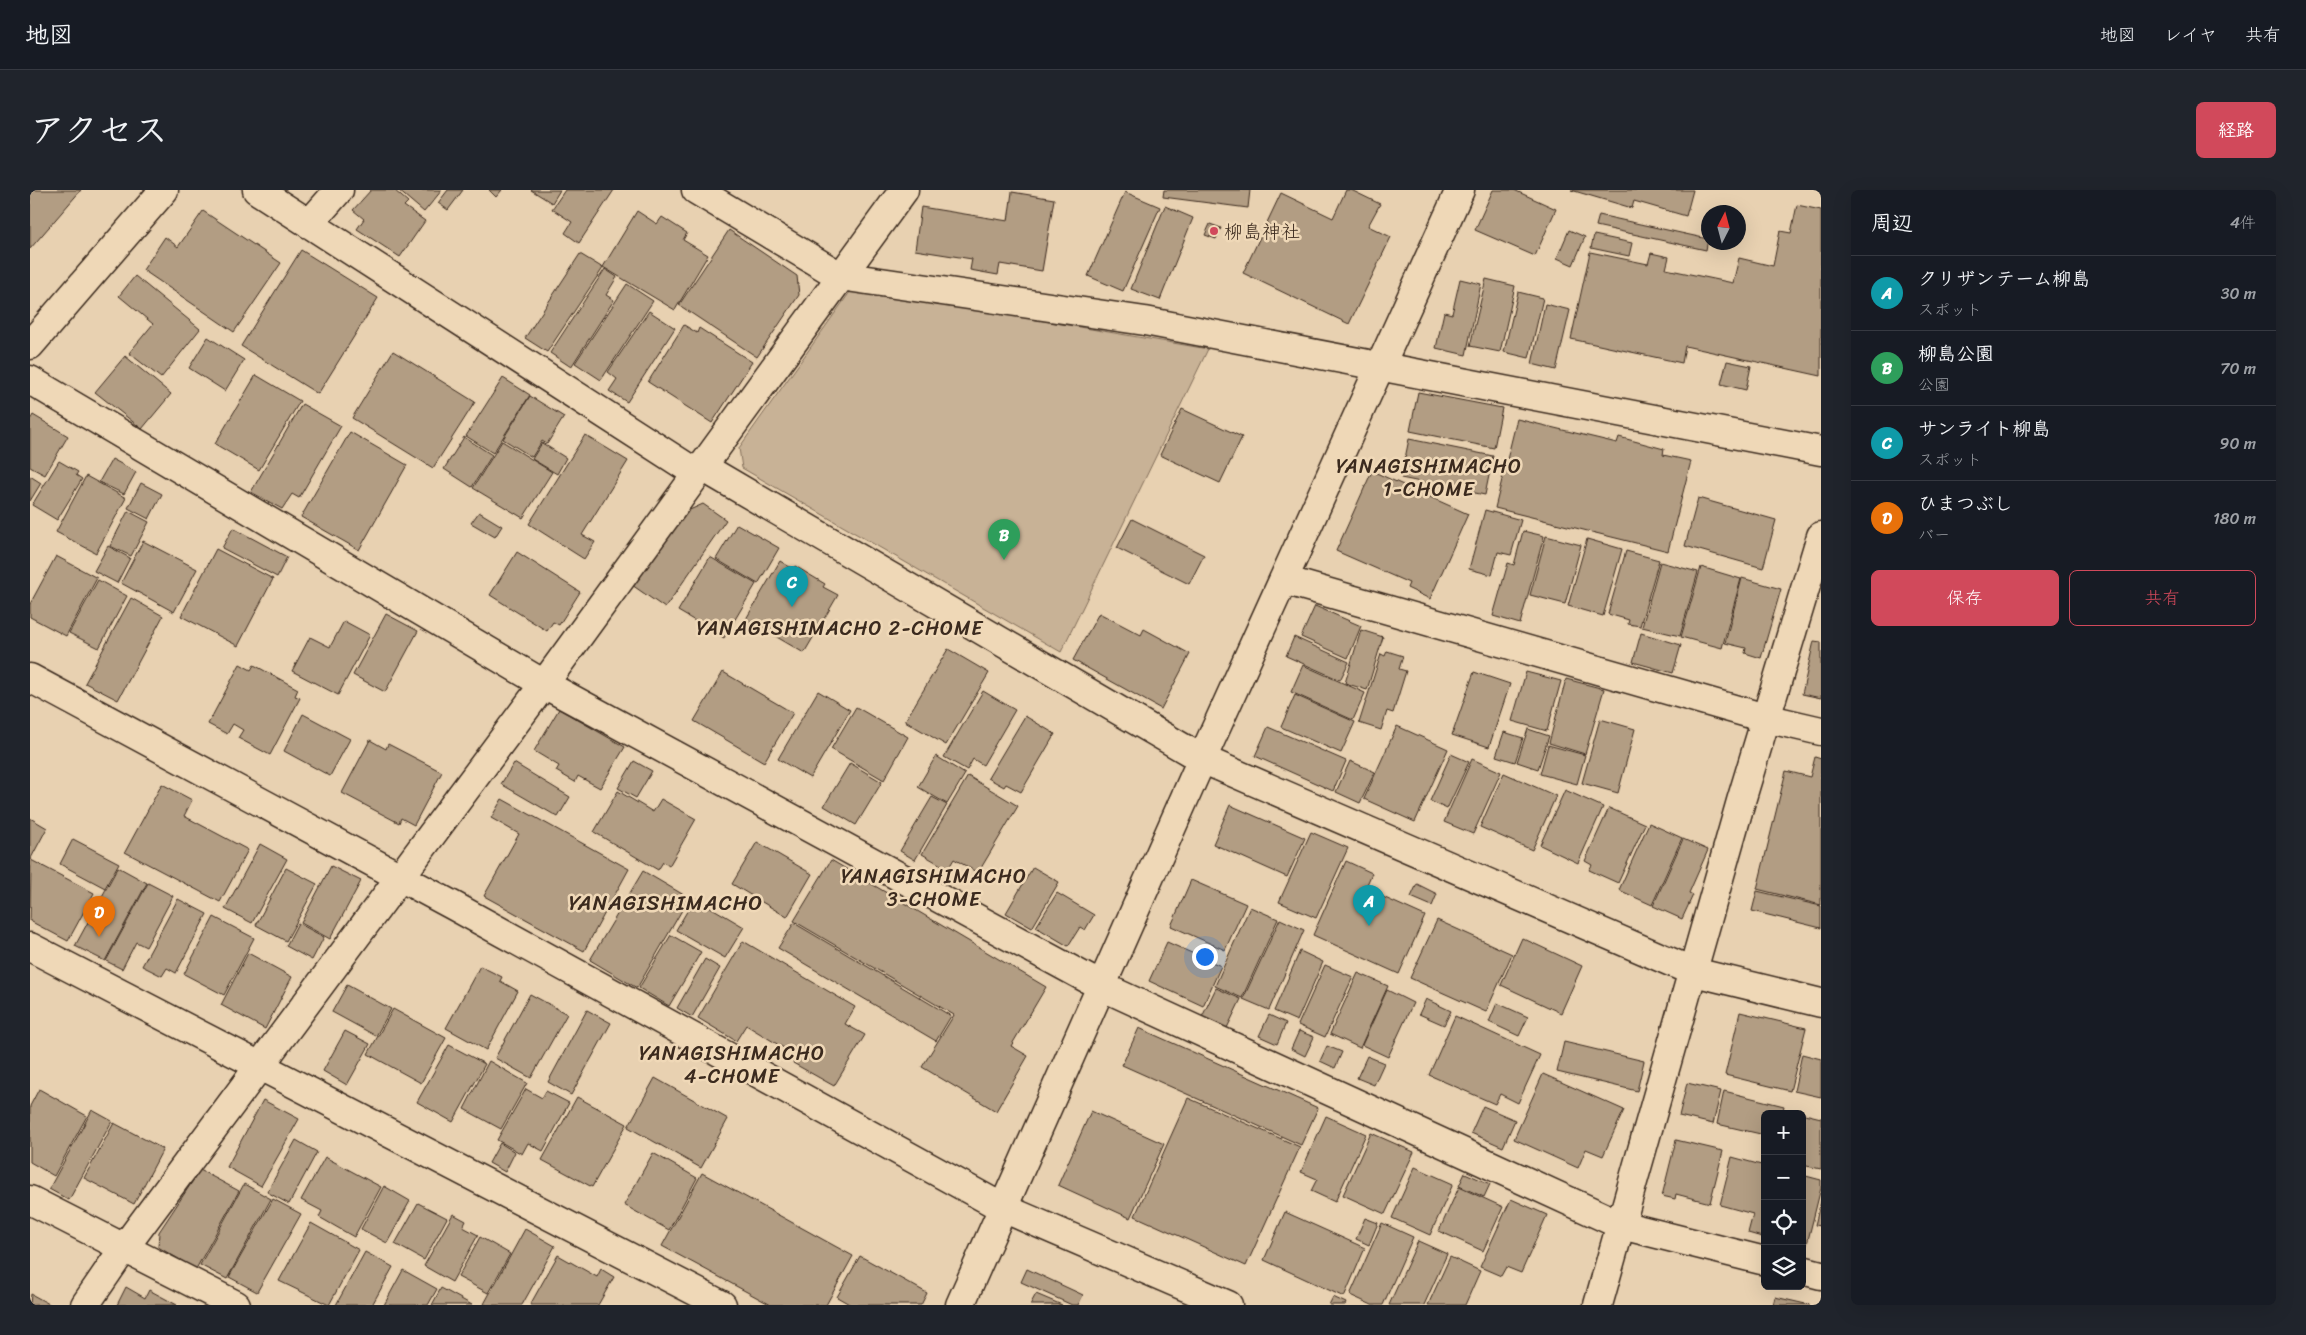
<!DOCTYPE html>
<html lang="ja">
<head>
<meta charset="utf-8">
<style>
  body { margin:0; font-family:Sriracha,"Klee One",sans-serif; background:#20242c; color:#f1f3f6 }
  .controls { position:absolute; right:15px; bottom:15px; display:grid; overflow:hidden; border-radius:8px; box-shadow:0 5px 20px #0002 }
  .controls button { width:45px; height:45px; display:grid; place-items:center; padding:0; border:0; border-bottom:1px solid #363941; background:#171b24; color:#f1f3f6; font:25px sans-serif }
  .compass { position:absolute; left:1671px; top:15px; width:45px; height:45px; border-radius:50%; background:#171b24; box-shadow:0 5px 20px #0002; rotate:6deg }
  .you { position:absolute; left:1174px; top:766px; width:18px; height:18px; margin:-12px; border:4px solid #fff; border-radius:50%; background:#1a73e8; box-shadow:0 0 0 8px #1a73e833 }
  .badge { display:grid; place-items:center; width:32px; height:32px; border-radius:50%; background:#d1495b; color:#fff; font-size:16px; font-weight:700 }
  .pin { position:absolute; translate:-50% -41px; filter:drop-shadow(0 1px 2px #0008) }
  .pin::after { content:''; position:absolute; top:26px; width:18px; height:15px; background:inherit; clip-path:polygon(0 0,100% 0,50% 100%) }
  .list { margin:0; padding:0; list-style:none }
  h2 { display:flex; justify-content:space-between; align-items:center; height:65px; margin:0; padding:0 20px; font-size:21px }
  h2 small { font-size:16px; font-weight:400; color:#9ea1a6 }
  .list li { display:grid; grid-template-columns:32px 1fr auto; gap:15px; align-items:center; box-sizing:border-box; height:75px; padding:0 20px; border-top:1px solid #363941 }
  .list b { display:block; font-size:19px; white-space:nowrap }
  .list p { margin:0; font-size:16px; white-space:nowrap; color:#9ea1a6 }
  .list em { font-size:16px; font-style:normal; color:#9ea1a6 }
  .actions { display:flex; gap:10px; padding:15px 20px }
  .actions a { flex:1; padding:11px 0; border:1px solid #d1495b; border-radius:8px; text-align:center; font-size:18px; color:#d1495b }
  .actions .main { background:#d1495b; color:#fff }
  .icon { flex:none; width:28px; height:28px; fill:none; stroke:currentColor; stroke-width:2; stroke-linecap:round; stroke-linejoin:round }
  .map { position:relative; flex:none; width:1791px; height:1115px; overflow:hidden; border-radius:8px }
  header { display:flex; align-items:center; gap:30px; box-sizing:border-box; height:70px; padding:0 25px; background:#171b24; border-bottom:1px solid #363941 }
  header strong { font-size:24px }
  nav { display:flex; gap:28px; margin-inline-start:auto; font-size:18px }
  .intro { display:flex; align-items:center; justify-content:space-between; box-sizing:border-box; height:120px; padding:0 30px }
  h1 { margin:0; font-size:35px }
  .button { padding:12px 22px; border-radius:8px; background:#d1495b; color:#fff; font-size:18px; font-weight:700 }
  main { display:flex; gap:30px; padding:0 30px }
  aside { flex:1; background:#171b24; border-radius:8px; box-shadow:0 5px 20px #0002 }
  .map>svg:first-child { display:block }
  .green { fill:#c8b296; stroke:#826e5a }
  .building { fill:#b29d83; stroke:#3b2a1e }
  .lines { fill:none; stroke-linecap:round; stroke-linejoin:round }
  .minor-casing { stroke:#3b2a1e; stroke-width:31 }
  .minor { stroke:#efd8b7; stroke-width:28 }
  .poi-dot { fill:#d1495b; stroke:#efd8b7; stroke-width:2 }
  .labels { text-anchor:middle; stroke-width:5; stroke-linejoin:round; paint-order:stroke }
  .poi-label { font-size:19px; fill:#3b2a1e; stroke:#efd8b7; text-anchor:start }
  .neighbourhood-label { font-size:20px; letter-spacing:1px; fill:#3b2a1e; stroke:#efd8b7 }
  .quarter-label { font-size:21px; letter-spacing:1px; fill:#3b2a1e; stroke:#efd8b7 }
</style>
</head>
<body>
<header>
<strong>地図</strong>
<nav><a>地図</a><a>レイヤ</a><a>共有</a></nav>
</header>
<div class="intro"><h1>アクセス</h1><a class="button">経路</a></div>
<main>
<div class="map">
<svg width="1791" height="1115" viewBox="0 0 1791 1115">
  <rect width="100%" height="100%" fill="#e8d1b1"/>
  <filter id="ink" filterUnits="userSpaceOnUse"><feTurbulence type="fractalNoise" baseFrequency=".02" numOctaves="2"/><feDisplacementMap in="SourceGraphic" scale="10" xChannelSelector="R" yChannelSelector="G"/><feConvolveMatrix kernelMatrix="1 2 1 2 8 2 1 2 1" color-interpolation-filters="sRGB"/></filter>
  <g filter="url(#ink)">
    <path class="green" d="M838 101 1178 159 1031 462 712 278 709 258 820 102Z"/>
    <path class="building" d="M0 0H51L0 59Z
      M341 0H364L378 12 374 16 395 31 370 67 327 39 334 29 323 20Z
      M368 0H412L394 22Z
      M418 0H433L418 20 408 13Z
      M459 0H472L466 7Z
      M501 0H530L522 13Z
      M535 0H584L549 53 535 43 542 32 522 19Z
      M1134 0H1220L1218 18 1133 7Z
      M1316 0H1321L1350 14 1338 36 1361 47 1319 134 1213 83 1251 3 1303 28Z
      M1463 0H1484L1526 19 1505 66 1445 40Z
      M1541 0H1663L1656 26 1604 11 1602 18Z
      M982 2 1024 9 1012 81 970 74 968 85 940 80 942 69 885 60 891 17 978 31Z
      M1095 2 1130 17 1093 101 1058 86Z
      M1767 15 1791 20V186L1655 156 1652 173 1541 149 1560 62 1618 74 1621 63 1639 67 1636 79 1703 93 1709 68 1743 76 1750 41 1761 43Z
      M1135 16 1163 28 1130 110 1101 99Z
      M173 21 251 73 204 142 113 80 135 47 148 57Z
      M607 21 627 34 632 27 657 43 653 50 678 65 645 120 573 77Z
      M1569 25 1678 49 1676 60 1566 36Z
      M1180 34 1191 38 1186 49 1175 45Z
      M699 40 767 86 769 105 727 167 649 115Z
      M1539 40 1555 47 1543 75 1527 68Z
      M1564 45 1602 53 1599 66 1561 58Z
      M271 60 348 108 288 204 211 156Z
      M550 64 573 78 517 162 495 148Z
      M575 79 587 87 576 105 584 110 541 177 520 163Z
      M105 86 170 139 131 188 99 163 123 134 89 106Z
      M1430 89 1451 94 1436 165 1406 158 1414 122 1422 124Z
      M1456 89 1485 96 1470 162 1440 156Z
      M597 94 623 111 571 190 545 173Z
      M1488 102 1513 108 1499 168 1474 162Z
      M1515 114 1540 120 1526 180 1502 174Z
      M619 121 645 138 597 212 579 201 587 189 578 182Z
      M654 135 667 143 669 138 722 172 682 233 618 192Z
      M178 147 214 170 195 201 159 178Z
      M363 161 445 212 403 278 322 228Z
      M95 166 141 204 112 239 65 202Z
      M1697 171 1721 176 1716 200 1691 194Z
      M226 185 270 211 229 280 185 254Z
      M473 188 500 205 463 263 436 246Z
      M1388 202 1472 218 1464 258 1380 241Z
      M500 206 534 227 517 254 512 251 502 267 473 249Z
      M272 214 311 236 269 308 262 304 252 319 221 302Z
      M1152 219 1212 247 1190 293 1130 265Z
      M3 225 38 246 15 285 0 277V230Z
      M1487 229 1587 253 1589 247 1634 259 1633 265 1661 271 1638 361 1465 318Z
      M320 242 377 275 329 360 271 327Z
      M555 245 598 271 552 345 565 352 554 369 499 334Z
      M434 247 462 265 442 297 414 279Z
      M1379 249 1463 266 1455 305 1371 288Z
      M472 251 522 282 493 328 443 298Z
      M512 253 536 268 527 284 502 269Z
      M82 269 106 282 94 304 69 292Z
      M29 271 48 282 46 285 52 289 27 330 2 315Z
      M1342 281 1438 324 1400 409 1377 398 1379 393 1306 361Z
      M0 286 11 293 0 311Z
      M56 286 96 308 66 363 26 342Z
      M111 293 132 304 119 329 98 318Z
      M1668 308 1746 330 1733 378 1655 356Z
      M673 314 696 330 635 418 602 395 653 323Z
      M1455 320 1491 330 1481 365 1468 362 1462 385 1439 379Z
      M98 321 119 332 101 366 80 356Z
      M449 322 472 336 465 347 441 333Z
      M1102 329 1174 365 1159 394 1087 358Z
      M707 334 749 358 728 394 686 369Z
      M203 338 257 367 247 387 192 358Z
      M1493 341 1514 346 1490 434 1463 426 1478 373 1484 375Z
      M1516 346 1551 355 1535 414 1500 405Z
      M1557 349 1592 359 1573 426 1538 416Z
      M113 351 167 379 144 422 91 393Z
      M78 356 100 368 87 393 64 381Z
      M186 359 243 389 208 456 151 426Z
      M1596 361 1629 370 1610 436 1598 434 1599 430 1578 424Z
      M487 362 550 402 529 435 523 432 517 441 460 405Z
      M26 366 67 388 36 446 0 427V414Z
      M680 367 726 394 694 448 648 421Z
      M750 371 763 379 765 376 795 394 793 397 808 405 774 463 716 429Z
      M1630 372 1668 382 1650 446 1612 437Z
      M1671 377 1711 389 1692 458 1651 447Z
      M1712 388 1751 399 1731 468 1715 463 1716 458 1695 453Z
      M68 390 97 406 69 458 39 443Z
      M101 408 133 426 88 510 55 493Z
      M1285 416 1331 436 1318 468 1271 447Z
      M1069 423 1111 445 1114 439 1160 464 1131 519 1043 470Z
      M356 424 388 441 355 502 323 485Z
      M314 431 340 445 308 505 262 481 280 447 300 457Z
      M1331 440 1353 447 1337 500 1315 493Z
      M1611 443 1651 455 1643 483 1603 472Z
      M1264 447 1319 472 1310 490 1256 466Z
      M1784 451 1791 452V508L1772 504Z
      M918 459 959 483 916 555 875 531Z
      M1357 461 1373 466 1369 479 1376 481 1363 523 1357 521 1351 540 1329 533 1351 464 1355 466Z
      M210 474 221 480 224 475 268 499 265 506 270 508 240 565 208 548 213 540 203 534 197 544 178 534Z
      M1273 475 1335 503 1323 530 1261 502Z
      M693 482 763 523 734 572 664 531Z
      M1444 482 1480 494 1459 557 1422 545Z
      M1496 482 1531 491 1517 541 1482 531Z
      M1536 489 1574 499 1555 564 1519 553Z
      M788 501 820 520 780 588 748 569Z
      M953 501 985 520 953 575 943 569 937 580 914 567Z
      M1265 505 1325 532 1311 563 1251 537Z
      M826 517 878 547 854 590 801 559Z
      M529 519 595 557 570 598 548 586 545 592 526 581 529 576 504 561Z
      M273 524 320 549 300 586 254 561Z
      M995 526 1025 544 991 602 976 594 974 597 958 588Z
      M1570 529 1605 539 1588 603 1552 593Z
      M1367 536 1418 559 1385 632 1334 609Z
      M1238 537 1316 571 1303 601 1225 566Z
      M1498 539 1519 546 1508 579 1487 572Z
      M1474 542 1493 548 1485 572 1466 566Z
      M340 550 356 559 358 554 412 582 384 635 371 628 369 633 312 603Z
      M1518 555 1555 565 1547 594 1510 584Z
      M1421 564 1439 572 1417 619 1400 611Z
      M906 566 935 584 917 614 888 597Z
      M1785 567 1791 569V715L1727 699 1756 581 1780 587Z
      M1442 569 1471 582 1443 644 1414 632Z
      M604 571 622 581 606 608 588 598Z
      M1320 571 1345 582 1330 613 1306 602Z
      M484 573 540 607 528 627 471 594Z
      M820 573 852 592 826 635 794 616Z
      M1474 583 1526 606 1502 660 1450 637Z
      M938 586 988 616 948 683 924 669 918 679 892 664Z
      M132 594 162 610 154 626 218 660 190 712 95 662Z
      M1535 600 1573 617 1548 673 1510 655Z
      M588 601 623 622 631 609 666 629 639 676 633 672 628 680 564 642Z
      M902 607 917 615 885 670 870 661Z
      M472 609 599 679 554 761 454 706 489 644 461 628Z
      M1200 615 1275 648 1257 687 1183 654Z
      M1579 618 1615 634 1588 693 1559 680 1562 675 1555 671Z
      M0 628 17 638 0 670Z
      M1619 633 1652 648 1622 715 1589 700Z
      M1281 642 1318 658 1286 728 1249 712Z
      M43 649 89 673 75 698 30 674Z
      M1653 649 1678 660 1659 703 1663 705 1652 729 1623 716Z
      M727 652 782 684 757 727 702 694Z
      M230 654 257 669 222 733 195 719Z
      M1 670 64 703 38 751 0 731Z
      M801 670 1016 797 981 856 998 866 966 921 892 877 924 825 764 731Z
      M1316 671 1342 683 1335 699 1395 726 1369 784 1283 745Z
      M301 676 331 691 300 749 271 733Z
      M88 677 117 693 75 771 45 756Z
      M1003 677 1029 692 1002 738 976 723Z
      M256 678 287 694 256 751 226 735Z
      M613 681 659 708 607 798 560 770Z
      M1161 690 1216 714 1195 760 1141 736Z
      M118 693 143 706 116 757 106 752 92 779 76 771Z
      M1387 694 1407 704 1402 716 1381 707Z
      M1727 701 1791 716V738L1722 721Z
      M1027 703 1064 725 1055 740 1050 737 1038 756 1006 737Z
      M665 708 714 737 695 768 646 740Z
      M148 709 177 724 146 783 137 778 132 786 112 776Z
      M1220 717 1248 729 1212 808 1185 796Z
      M184 727 224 748 194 805 154 784Z
      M1250 729 1274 740 1239 820 1213 809Z
      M1407 730 1482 764 1456 822 1380 788Z
      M268 733 294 747 282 770 256 756Z
      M764 733 921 826 906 851 748 758Z
      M641 745 671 762 639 816 609 798Z
      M1492 748 1552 776 1531 823 1471 795Z
      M713 751 825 817 815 834 835 845 804 896 763 873 767 866 716 835 706 851 668 828Z
      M1137 752 1191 776 1173 816 1119 791Z
      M1270 761 1293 772 1267 831 1244 821Z
      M218 763 262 787 235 839 191 815Z
      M675 769 690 778 662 827 647 818Z
      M1295 775 1323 787 1295 847 1268 835Z
      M450 776 472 787 470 791 488 801 456 860 416 838Z
      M1328 783 1358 796 1330 858 1300 844Z
      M317 795 361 819 346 846 302 822Z
      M1186 798 1211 809 1197 838 1172 827Z
      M1357 800 1383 813 1358 867 1332 855Z
      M500 804 537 824 501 888 465 868Z
      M1396 809 1421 821 1414 835 1389 824Z
      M1467 813 1498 827 1489 846 1459 832Z
      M363 819 416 848 391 893 338 864Z
      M557 820 581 833 541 905 518 892Z
      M1710 822 1776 838 1760 901 1695 885Z
      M1239 825 1256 833 1247 854 1229 846Z
      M1425 826 1510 865 1488 913 1470 904 1465 914 1399 885Z
      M1109 838 1288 918 1271 955 1092 875Z
      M315 841 340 854 317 895 293 881Z
      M1269 841 1284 847 1275 866 1261 859Z
      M1534 852 1614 871 1607 901 1527 882Z
      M419 855 455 874 423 932 387 912Z
      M1297 856 1312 862 1305 878 1290 871Z
      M1772 864 1791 869V907L1764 901Z
      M1337 866 1354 873 1344 895 1327 888Z
      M459 871 497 893 471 939 434 919Z
      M1513 884 1594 920 1573 966 1556 959 1548 978 1484 949Z
      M625 888 698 929 671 978 598 937Z
      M1657 893 1691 901 1683 934 1649 926Z
      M9 899 57 926 24 986 0 972V916Z
      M496 899 512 908 516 901 539 913 513 961 498 953 492 964 467 950Z
      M1694 901 1754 916 1752 924H1735V945L1687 934Z
      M547 907 597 934 562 997 512 970Z
      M1158 908 1270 957 1216 1076 1105 1026Z
      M233 910 269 929 231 996 197 977Z
      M1453 916 1485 930 1473 957 1441 943Z
      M62 920 82 931 39 1010 19 999Z
      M1758 920 1791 928V979L1772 975V924H1757Z
      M1061 921 1134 954 1100 1028 1028 995Z
      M1296 926 1336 944 1305 1012 1281 1001 1287 989 1271 982Z
      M84 933 133 959 104 1014 54 988Z
      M1341 943 1384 962 1355 1024 1313 1005Z
      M266 950 287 962 259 1014 237 1002Z
      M1646 950 1693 961 1680 1013 1646 1004 1645 1009 1632 1006Z
      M470 953 485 962 475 982 459 973Z
      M623 963 667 988 639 1040 594 1015Z
      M295 967 351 997 324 1047 289 1027 292 1021 271 1010Z
      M1702 967 1735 976V1037L1732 1047 1718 1043 1723 1024 1690 1015Z
      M1385 977 1423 994 1400 1045 1362 1028Z
      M170 980 209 1001 166 1079 128 1057 129 1042Z
      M672 983 823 1066 796 1115H741L632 1056Z
      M1435 983 1460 994 1454 1007 1429 996Z
      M1772 985 1791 990V998L1776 1058 1772 1057Z
      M214 994 241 1009 197 1089 170 1075Z
      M354 996 380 1011 357 1053 331 1039Z
      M1429 997 1473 1017 1453 1061 1409 1041Z
      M243 1009 271 1024 227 1102 199 1087Z
      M1481 1009 1517 1025 1491 1083 1476 1077 1471 1086 1450 1077Z
      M1791 1011V1036L1785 1035Z
      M388 1013 417 1028 394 1070 365 1054Z
      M1255 1022 1335 1058 1314 1107 1234 1070Z
      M423 1024 436 1031 433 1037 448 1045 422 1092 394 1076Z
      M1335 1028 1348 1033 1339 1055 1326 1049Z
      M281 1033 329 1060 299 1115 249 1091Z
      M1352 1033 1383 1047 1353 1115H1342L1320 1105Z
      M495 1039 525 1056 492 1115H457L454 1114Z
      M450 1047 480 1064 458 1103 428 1087Z
      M1388 1051 1417 1064 1394 1115H1359Z
      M335 1062 363 1077 342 1115H306Z
      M528 1065 567 1087 571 1079 584 1087 568 1115H500Z
      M830 1066 897 1103 891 1115H821L807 1107Z
      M1420 1067 1450 1081 1435 1115H1398Z
      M997 1079 1053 1105 1048 1115H1042L991 1092Z
      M373 1080 407 1099 398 1115H354Z
      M96 1097 115 1108 119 1100 147 1115H87Z
      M411 1098 442 1115H402Z
      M1 1104 21 1115H0Z
      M1006 1104 1032 1115H1000Z
      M1303 1107 1316 1113 1315 1115H1299Z
      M1745 1107 1780 1115H1743Z"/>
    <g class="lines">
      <g class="minor-casing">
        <path id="minor" d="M227 0 666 283
          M666 0 810 86 1115 131 1791 261
          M279 34 309 0
          M0 155 134 0
          M0 190 514 494 1071 796 1591 1035 1735 1071
          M671 276 1172 569 1664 782 1791 813
          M1254 390 1735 528 1791 541
          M0 488 424 716 973 1018 1198 1115
          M0 757 692 1115
          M0 1010 206 1115
          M1772 1080 1791 1085
          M55 1115 94 1058 514 494 874 0
          M930 1115 1172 569 1430 0
          M1568 1115 1711 611 1791 346"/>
      </g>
      <use href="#minor" class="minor"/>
    </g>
  </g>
  <circle class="poi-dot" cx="1184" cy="41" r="5"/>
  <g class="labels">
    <g class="poi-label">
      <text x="1194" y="48">柳島神社</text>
    </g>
    <g class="neighbourhood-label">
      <text x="1399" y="283">YANAGISHIMACHO<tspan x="1399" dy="23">1-CHOME</tspan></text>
      <text x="810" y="445">YANAGISHIMACHO 2-CHOME</text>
      <text x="904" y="693">YANAGISHIMACHO<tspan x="904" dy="23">3-CHOME</tspan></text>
      <text x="702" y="870">YANAGISHIMACHO<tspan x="702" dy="23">4-CHOME</tspan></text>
    </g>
    <g class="quarter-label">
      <text x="636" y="720">YANAGISHIMACHO</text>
    </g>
  </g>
</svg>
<div class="controls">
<button>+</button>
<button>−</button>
<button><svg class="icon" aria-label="locate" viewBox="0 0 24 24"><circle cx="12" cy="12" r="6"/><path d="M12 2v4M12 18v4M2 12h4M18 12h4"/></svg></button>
<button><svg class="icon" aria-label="layers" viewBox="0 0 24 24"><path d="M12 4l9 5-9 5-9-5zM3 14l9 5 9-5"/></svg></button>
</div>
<svg class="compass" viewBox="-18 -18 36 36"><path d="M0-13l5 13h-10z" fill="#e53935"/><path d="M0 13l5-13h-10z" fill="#9ea1a6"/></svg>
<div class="you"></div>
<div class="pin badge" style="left:1339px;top:736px;background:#0f9aa8">A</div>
<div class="pin badge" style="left:974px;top:370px;background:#2e9e5b">B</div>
<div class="pin badge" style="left:762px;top:417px;background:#0f9aa8">C</div>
<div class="pin badge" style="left:69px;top:747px;background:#e8710a">D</div>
</div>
<aside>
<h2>周辺<small>4件</small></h2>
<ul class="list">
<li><span class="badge" style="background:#0f9aa8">A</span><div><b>クリザンテーム柳島</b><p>スポット</p></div><em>30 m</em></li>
<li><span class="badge" style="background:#2e9e5b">B</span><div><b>柳島公園</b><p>公園</p></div><em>70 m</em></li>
<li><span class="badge" style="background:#0f9aa8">C</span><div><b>サンライト柳島</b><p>スポット</p></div><em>90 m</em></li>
<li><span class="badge" style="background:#e8710a">D</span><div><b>ひまつぶし</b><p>バー</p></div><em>180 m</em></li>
</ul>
<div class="actions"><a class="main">保存</a><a>共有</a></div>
</aside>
</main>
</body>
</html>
